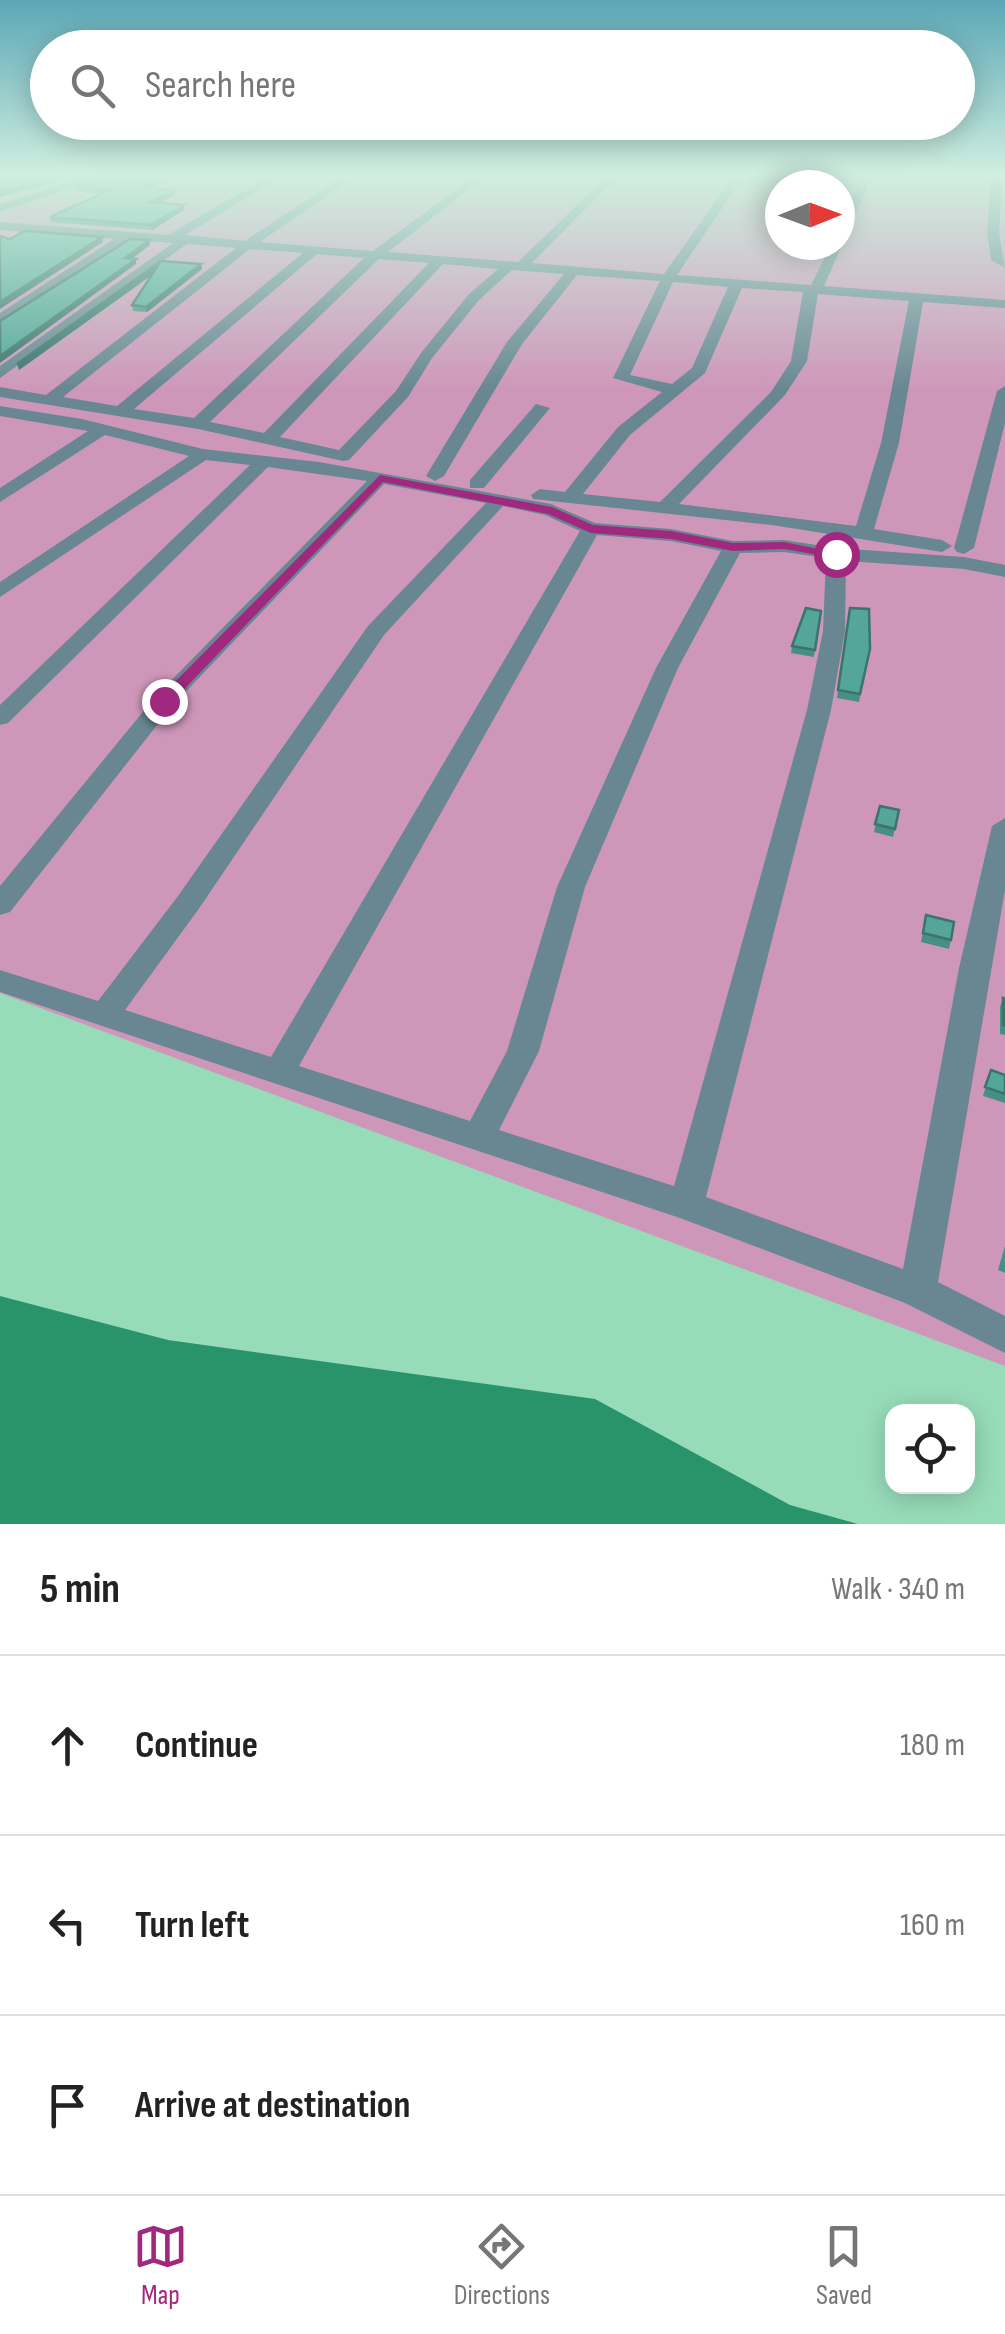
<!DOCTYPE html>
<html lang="en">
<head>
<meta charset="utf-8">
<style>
  body { margin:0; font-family:"Sofia Sans Condensed",sans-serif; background:#f2f2f2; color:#222 }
  .controls { position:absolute; right:30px; bottom:30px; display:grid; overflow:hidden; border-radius:20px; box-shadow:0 5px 25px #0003 }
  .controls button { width:90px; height:90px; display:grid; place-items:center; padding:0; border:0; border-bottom:2px solid #e0e0e0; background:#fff; color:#222; font:50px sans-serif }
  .compass { position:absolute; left:765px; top:170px; width:90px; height:90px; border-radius:50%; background:#fff; box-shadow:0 5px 25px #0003; rotate:89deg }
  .stop { position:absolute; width:30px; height:30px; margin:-22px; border:8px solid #a1287f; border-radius:50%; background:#fff }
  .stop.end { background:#a1287f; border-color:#fff; box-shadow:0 2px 10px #0008 }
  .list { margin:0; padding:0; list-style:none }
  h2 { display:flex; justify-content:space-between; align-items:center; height:130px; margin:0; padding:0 40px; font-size:42px }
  h2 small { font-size:32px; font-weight:400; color:#767676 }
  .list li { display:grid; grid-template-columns:65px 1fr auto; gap:30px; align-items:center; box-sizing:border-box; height:180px; padding:0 40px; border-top:2px solid #e0e0e0 }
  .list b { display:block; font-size:38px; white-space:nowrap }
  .list em { font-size:32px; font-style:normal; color:#767676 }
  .icon { flex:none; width:55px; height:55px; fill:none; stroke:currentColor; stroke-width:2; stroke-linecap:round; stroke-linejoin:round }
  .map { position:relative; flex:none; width:1005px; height:1524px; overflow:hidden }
  .search { position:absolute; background:#fff; box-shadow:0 5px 25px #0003; left:30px; right:30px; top:30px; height:110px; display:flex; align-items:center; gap:25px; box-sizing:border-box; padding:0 35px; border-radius:55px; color:#767676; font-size:38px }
  .sheet { height:670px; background:#fff }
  nav { display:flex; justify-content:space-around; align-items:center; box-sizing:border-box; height:140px; border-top:2px solid #e0e0e0; background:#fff; font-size:28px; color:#767676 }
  nav a { display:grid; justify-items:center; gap:5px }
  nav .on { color:#a1287f }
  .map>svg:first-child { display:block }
  .green { fill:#ce97b9; fill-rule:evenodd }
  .water { fill:#299469 }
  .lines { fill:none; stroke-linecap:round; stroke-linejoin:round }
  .minor { fill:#698792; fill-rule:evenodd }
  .wall { fill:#478f84 }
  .shaded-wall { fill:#3a746b }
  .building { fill:#53a699; stroke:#3a746b; stroke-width:2.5 }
  .route { fill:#a1287f }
</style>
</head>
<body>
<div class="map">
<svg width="1005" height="1524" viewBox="0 0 1005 1524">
  <rect width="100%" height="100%" fill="#97dcb9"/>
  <path class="green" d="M0 177H1005V1366L0 993ZM780 185H840V245H780Z"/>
  <path class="water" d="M0 1296 168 1340 595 1399 790 1505 858 1524H0Z"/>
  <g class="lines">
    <path class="minor" d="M86 177H103L0 212V204Z
      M267 177H281L185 235 245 241 342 177H354L260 242 373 251 473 177H485L388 252 518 262 606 177H617L532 263 664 274 733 177H743L677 275 811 285 831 245H840V226L861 177H872L824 286 1005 300V308L923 302 899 443 874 529 942 540 952 546 942 552 772 525 533 499 531 495 540 489 565 492 618 427 662 392 613 378 660 281 577 275 522 344 444 476 435 481 426 476 507 342 564 274 512 270 479 300 432 358 408 397 349 460 343 461 198 429 0 397V387L46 395 236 248 187 244 0 378V366L173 243 130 240 0 324V313L114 239 0 230V222L168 235ZM250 249 303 253 117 406 63 397ZM317 254 364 258 194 418 134 409ZM379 259 429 263 264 433 210 422ZM443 264 498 269 469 294 421 353 396 391 339 450 280 437ZM673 282 728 287 692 368 672 384 630 375ZM742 288 803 292 791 361 771 392 660 502 583 494 630 435 705 373ZM818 294 909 301 881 443 856 526 679 504 785 395 807 361Z
      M991 177H1002L999 232 1005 268 991 260 987 232Z
      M1005 386V423L974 548 964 554 957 552 954 548 997 391Z
      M536 404 550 408 484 488H470V480Z
      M0 406 82 419 203 449 319 462 551 504 595 523 671 529 733 541 784 540 836 548 964 557 1005 565V577L964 569 846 561 845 631 831 710 706 1197 903 1269 959 968 992 826 1005 818V890L938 1282 1005 1316V1353L905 1303 680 1218 0 992V970L98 1001 178 896 368 626 486 503 384 484 172 706 10 912 0 915V886L156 696 367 481 268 467 8 723 0 725V705L250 465 206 460 0 597V582L189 456 105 435 0 502V488L88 431 0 416ZM503 506 545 515 580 531 271 1057 125 1010 198 910 384 635ZM597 535 671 541 721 551 656 668 557 887 507 1051 470 1121 299 1066ZM784 552 826 558 823 631 807 710 674 1186 499 1130 539 1051 585 887 678 668 740 553Z"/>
  </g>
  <path class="wall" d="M174 177 151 188 174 190 175 195 158 203 184 205V210L152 230 51 222 50 217 101 194 74 191 73 186Z
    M777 177H811L806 184 776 181Z
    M161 261 201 264 202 269 147 312 133 311 132 305 152 275 19 370Z
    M850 608 870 649 859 702 837 698Z
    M792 646 815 650 814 657 791 653Z
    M880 806 899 810 893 837 874 832Z
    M926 915 951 940 949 949 921 942Z
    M1003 998 1005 999V1035L1000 1034V1007Z
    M991 1070 1005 1075V1103L983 1096Z
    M1005 1246V1273L998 1270Z"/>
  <path class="shaded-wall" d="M55 177H73L0 197V192Z
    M165 177H174L143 191 142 187Z
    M174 190 175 195 150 207V202Z
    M184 205V210L152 230 151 225Z
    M102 237 103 242 0 309V302Z
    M149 240 150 245 125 264V258Z
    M136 259V264L0 363V356Z
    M159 264 160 269 19 370 17 364Z
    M201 264 202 269 147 312 146 307Z"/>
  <path class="building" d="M0 177H55L0 192Z
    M101 177H165L142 187 174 190 150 202 184 205 151 225 50 217 110 190 73 186Z
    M777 177H808L807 179Z
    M25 231 102 237 0 302V236L10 239Z
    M130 239 149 240 125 258 136 259 0 356V321Z
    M161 261 201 264 146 307 132 305 159 264 17 364Z
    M806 608 821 611 815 650 792 646Z
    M850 608 869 609 870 649 860 694 838 690Z
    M880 806 899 810 895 829 875 824Z
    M926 915 954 922 951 940 923 933Z
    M1003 998 1005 999V1026L1003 1025Z
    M991 1070 1005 1075V1094L985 1087Z"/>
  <linearGradient id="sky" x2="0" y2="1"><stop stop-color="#5ba7b5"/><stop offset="0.45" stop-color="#d0efe0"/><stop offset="1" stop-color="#d0efe0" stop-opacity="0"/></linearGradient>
  <rect width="1005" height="390" fill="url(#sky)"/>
  <path class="route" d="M380 475 552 507 593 525 671 531 733 543 784 542 843 554 836 558 784 549 733 551 671 539 591 533 548 514 383 482 170 704H159V698Z"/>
</svg>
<div class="controls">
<button><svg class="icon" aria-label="locate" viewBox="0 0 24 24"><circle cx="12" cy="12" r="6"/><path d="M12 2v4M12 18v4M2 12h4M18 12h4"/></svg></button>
</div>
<svg class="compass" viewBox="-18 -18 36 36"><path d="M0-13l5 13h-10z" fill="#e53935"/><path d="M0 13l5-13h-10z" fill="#767676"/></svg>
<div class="stop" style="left:836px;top:554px"></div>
<div class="stop end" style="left:164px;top:701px"></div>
<div class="search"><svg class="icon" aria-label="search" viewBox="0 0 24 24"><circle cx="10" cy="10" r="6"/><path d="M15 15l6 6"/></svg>Search here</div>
</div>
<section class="sheet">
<h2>5 min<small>Walk · 340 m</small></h2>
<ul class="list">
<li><svg class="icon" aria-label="ahead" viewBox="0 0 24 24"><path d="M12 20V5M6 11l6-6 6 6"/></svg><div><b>Continue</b></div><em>180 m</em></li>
<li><svg class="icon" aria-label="left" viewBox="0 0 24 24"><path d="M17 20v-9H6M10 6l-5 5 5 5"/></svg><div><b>Turn left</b></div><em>160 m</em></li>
<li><svg class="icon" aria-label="arrive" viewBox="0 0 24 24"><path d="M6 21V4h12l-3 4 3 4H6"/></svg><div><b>Arrive at destination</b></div></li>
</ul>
</section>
<nav>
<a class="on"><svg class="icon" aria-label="map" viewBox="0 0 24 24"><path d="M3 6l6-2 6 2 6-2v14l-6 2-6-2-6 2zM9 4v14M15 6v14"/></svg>Map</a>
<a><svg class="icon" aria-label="directions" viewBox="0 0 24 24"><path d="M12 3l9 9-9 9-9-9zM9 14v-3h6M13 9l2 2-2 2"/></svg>Directions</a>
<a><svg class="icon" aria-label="saved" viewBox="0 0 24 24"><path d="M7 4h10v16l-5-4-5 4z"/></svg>Saved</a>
</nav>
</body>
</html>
